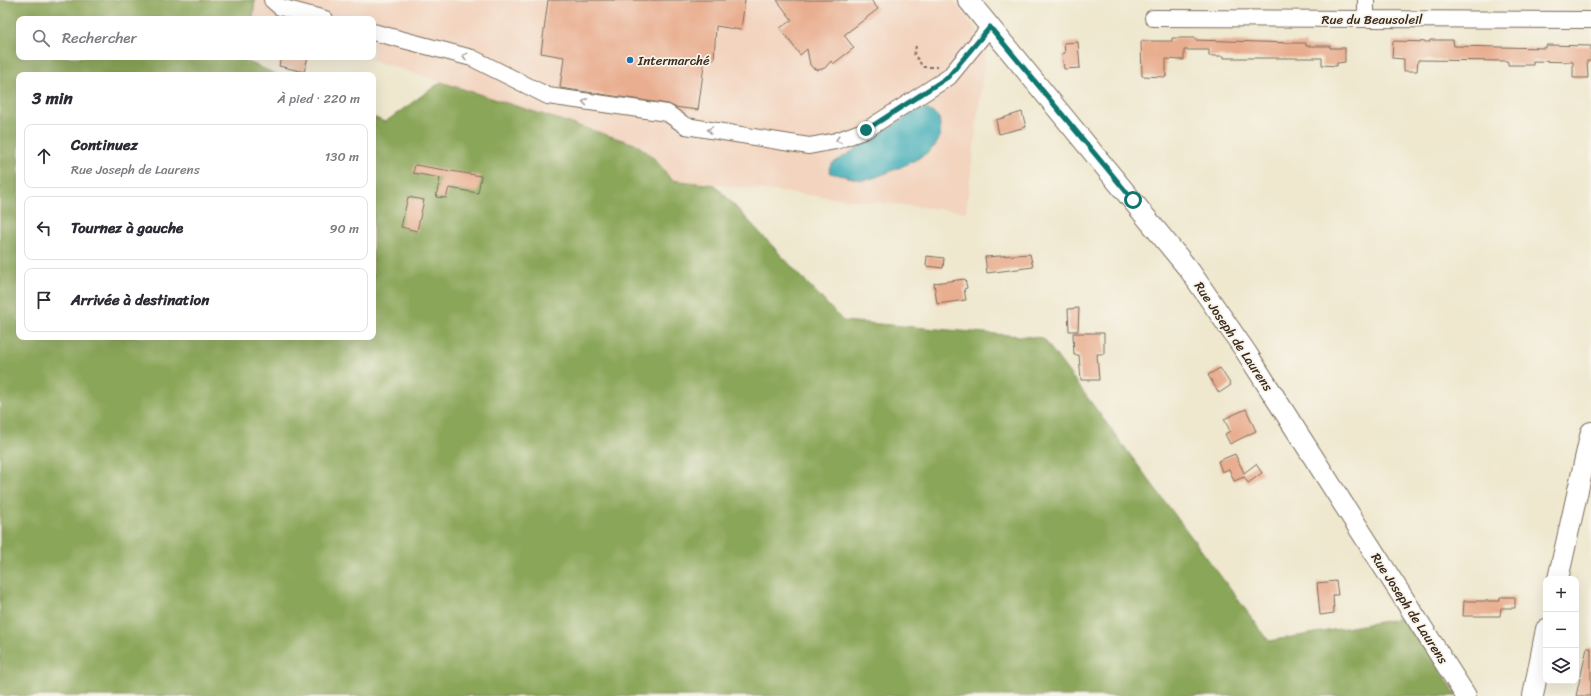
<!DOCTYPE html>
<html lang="fr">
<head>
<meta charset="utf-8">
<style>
  body { margin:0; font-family:Sriracha,sans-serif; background:#f7f7f7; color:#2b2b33 }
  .controls { position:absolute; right:12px; bottom:12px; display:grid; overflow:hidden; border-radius:8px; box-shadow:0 4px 16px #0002 }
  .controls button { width:36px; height:36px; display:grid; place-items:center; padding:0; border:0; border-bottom:1px solid #e1e1e2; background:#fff; color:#2b2b33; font:20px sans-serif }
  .stop { position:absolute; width:12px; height:12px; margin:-9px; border:3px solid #0f766e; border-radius:50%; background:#fff }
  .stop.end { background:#0f766e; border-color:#fff; box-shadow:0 1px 4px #0008 }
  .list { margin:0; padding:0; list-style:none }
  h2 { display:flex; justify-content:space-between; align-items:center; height:52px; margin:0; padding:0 16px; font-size:17px }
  h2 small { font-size:13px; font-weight:400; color:#7c7c81 }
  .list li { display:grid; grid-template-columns:26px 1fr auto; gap:12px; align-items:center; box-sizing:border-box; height:64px; margin:0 8px 8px; padding:0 8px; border:1px solid #e1e1e2; border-radius:8px }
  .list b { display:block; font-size:15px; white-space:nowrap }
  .list p { margin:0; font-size:13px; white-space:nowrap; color:#7c7c81 }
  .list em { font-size:13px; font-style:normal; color:#7c7c81 }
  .icon { flex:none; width:22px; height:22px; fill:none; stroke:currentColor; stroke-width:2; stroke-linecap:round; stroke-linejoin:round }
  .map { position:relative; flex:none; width:1591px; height:696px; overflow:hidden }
  .search { position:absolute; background:#fff; box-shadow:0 4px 16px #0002; left:16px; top:16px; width:360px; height:44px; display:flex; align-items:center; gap:10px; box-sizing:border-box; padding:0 14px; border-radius:8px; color:#7c7c81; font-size:15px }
  .panel { position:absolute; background:#fff; box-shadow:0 4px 16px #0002; left:16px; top:72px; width:360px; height:268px; border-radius:8px }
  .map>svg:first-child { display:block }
  .built { fill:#f3d4bf }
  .forest { fill:#8aa659; stroke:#62683c }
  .water { fill:#3bacb8; stroke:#3b6b6b }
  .building { fill:#e9ad8f }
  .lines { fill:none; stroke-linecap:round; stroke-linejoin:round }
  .minor-casing { stroke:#7a6c5c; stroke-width:18 }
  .major-casing { stroke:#7a6c5c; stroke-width:22 }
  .path { stroke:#7a6c5c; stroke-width:2; stroke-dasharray:3 3; stroke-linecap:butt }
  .minor { stroke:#fff; stroke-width:16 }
  .major { stroke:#fff; stroke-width:20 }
  .oneway { stroke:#a79f9a }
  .route { stroke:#0f766e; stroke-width:5 }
  .poi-dot { fill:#1f6fb2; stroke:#f7f3e8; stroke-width:1.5 }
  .labels { text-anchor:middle; stroke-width:3.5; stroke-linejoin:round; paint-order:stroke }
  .street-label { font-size:13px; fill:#3b2a1e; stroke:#f7f3e8 }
  .poi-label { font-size:13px; fill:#3b2a1e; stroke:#f7f3e8; text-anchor:start }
</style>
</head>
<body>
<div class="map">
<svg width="1591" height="696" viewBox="0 0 1591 696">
  <rect width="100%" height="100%" fill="#f7f3e8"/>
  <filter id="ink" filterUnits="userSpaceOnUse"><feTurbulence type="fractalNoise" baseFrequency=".025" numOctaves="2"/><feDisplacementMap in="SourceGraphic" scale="8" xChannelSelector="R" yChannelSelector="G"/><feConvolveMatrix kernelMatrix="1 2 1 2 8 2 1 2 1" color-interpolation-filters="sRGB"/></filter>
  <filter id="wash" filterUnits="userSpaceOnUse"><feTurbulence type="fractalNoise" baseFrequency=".012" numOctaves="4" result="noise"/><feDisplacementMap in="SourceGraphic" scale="16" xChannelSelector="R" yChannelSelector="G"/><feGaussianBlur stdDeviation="0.9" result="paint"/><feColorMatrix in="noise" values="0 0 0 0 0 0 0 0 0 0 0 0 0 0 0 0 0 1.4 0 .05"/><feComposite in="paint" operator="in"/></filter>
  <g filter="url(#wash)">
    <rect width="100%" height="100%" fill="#efe8cf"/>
    <path class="built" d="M255 0H953L987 42 966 212 671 180 658 161 644 149 635 144 363 57H373V19H253Z"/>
    <path class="forest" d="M0 0H255L253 19H19V57H237L278 75H19V337H373V117L385 122 441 82 635 144C651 153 661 165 671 180L715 185 843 321 1043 338 1269 641 1408 617 1457 696H0Z"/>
    <path class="water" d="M927 109 939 117C940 125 941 131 939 139 933 157 888 172 871 179L862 180 830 173 829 168 832 164 917 110Z"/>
    <g id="blocks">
      <path class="building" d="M548 0H745L741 30 716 26 714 60 705 58 698 110 674 107 668 104 560 88 564 57 541 53Z
        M777 0H871L878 9 844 35 854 48 833 64 831 61 825 68 818 70 813 68 810 65 807 49 800 55 780 28 792 20Z
        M1172 38H1195V40L1292 43H1306V46H1330V48H1345V62L1337 63V66L1322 65V58H1224V56H1209V50H1184V60L1166 59V77L1142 76 1141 41H1172Z
        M1430 40H1453L1454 46 1546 48V45L1591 46V61H1587L1588 78H1573V62L1533 61V65H1508V61L1418 60 1417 71H1404V59L1392 58 1393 41 1430 42Z
        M1078 42 1080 68 1064 69 1062 54 1065 53 1064 43Z
        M281 57H308L304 72 279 66Z
        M1022 112 1026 127 999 134 996 120Z
        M415 165 481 176 478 193 449 188 446 198 436 197 440 178 413 173Z
        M408 197 424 200 417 231 401 227Z
        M1030 254 1033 267 987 273 985 257Z
        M927 256 944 258 943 268 926 266Z
        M965 279 967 288 964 289 966 300 937 304 934 283Z
        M1079 308 1078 331H1069L1068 309Z
        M1073 333H1104V354H1097L1099 380H1081L1079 355H1074Z
        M1220 368 1231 385 1219 393 1208 375Z
        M1246 409 1256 431 1230 444 1225 434 1230 431 1224 419Z
        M1235 454 1244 473 1256 464 1262 473 1248 483 1244 477 1234 481 1229 469 1222 472 1218 461Z
        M1336 581 1338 595H1333L1334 613 1320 615 1317 583Z
        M1500 597H1515V608H1501L1500 616H1463L1464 601H1500Z
        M1587 648H1591V696H1576Z"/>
    </g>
  </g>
  <g filter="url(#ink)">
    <use href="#blocks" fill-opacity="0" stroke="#7a6c5c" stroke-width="1"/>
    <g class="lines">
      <g class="minor-casing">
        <path id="minor" d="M272 0 280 7 325 19
          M1366 0V19
          M1153 18 1591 20
          M373 32 472 58 548 96 667 113 686 126 809 146 836 141 866 130 949 77 990 27"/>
      </g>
      <g class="major-casing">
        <path id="major" d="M968 0 1190 271 1246 352 1466 696
          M1558 579 1591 432
          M1533 696 1546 629"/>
      </g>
      <path class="path" d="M916 46 914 54 923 67H937"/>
      <use href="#minor" class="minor"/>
      <use href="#major" class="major"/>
    </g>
    <defs><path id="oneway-chevron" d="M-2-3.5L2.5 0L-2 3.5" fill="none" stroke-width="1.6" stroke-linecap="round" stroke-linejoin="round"/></defs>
    <g class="oneway">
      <use href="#oneway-chevron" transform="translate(465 56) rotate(-165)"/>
      <use href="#oneway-chevron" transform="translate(585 102) rotate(-172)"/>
      <use href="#oneway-chevron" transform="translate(710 130) rotate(-171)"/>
      <use href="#oneway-chevron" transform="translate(838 140) rotate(163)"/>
    </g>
  </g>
  <g class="lines" filter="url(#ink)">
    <path class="route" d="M866 130 948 77 990 27 1133 200"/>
  </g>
  <circle class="poi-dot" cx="630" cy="60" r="4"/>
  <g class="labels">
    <g class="street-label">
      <text x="1372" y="24">Rue du Beausoleil</text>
      <text transform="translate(1234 336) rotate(56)" y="5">Rue Joseph de Laurens</text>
      <text transform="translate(1410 608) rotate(57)" y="5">Rue Joseph de Laurens</text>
    </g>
    <g class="poi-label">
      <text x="638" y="65">Intermarché</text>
    </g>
  </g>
</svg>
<div class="controls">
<button>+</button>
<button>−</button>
<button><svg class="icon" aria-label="layers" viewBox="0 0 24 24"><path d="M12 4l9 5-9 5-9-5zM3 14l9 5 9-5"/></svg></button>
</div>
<div class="stop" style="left:1133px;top:200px"></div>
<div class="stop end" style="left:866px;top:130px"></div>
<div class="search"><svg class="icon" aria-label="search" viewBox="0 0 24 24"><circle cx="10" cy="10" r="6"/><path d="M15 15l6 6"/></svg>Rechercher</div>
<section class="panel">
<h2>3 min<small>À pied · 220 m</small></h2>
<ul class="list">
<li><svg class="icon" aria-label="ahead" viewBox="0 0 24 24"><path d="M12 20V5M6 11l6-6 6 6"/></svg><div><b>Continuez</b><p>Rue Joseph de Laurens</p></div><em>130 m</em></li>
<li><svg class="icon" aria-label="left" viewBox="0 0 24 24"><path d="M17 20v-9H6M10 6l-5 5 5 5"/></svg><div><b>Tournez à gauche</b></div><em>90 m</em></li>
<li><svg class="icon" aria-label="arrive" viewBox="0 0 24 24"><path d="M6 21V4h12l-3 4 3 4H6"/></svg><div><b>Arrivée à destination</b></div></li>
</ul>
</section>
</div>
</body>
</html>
